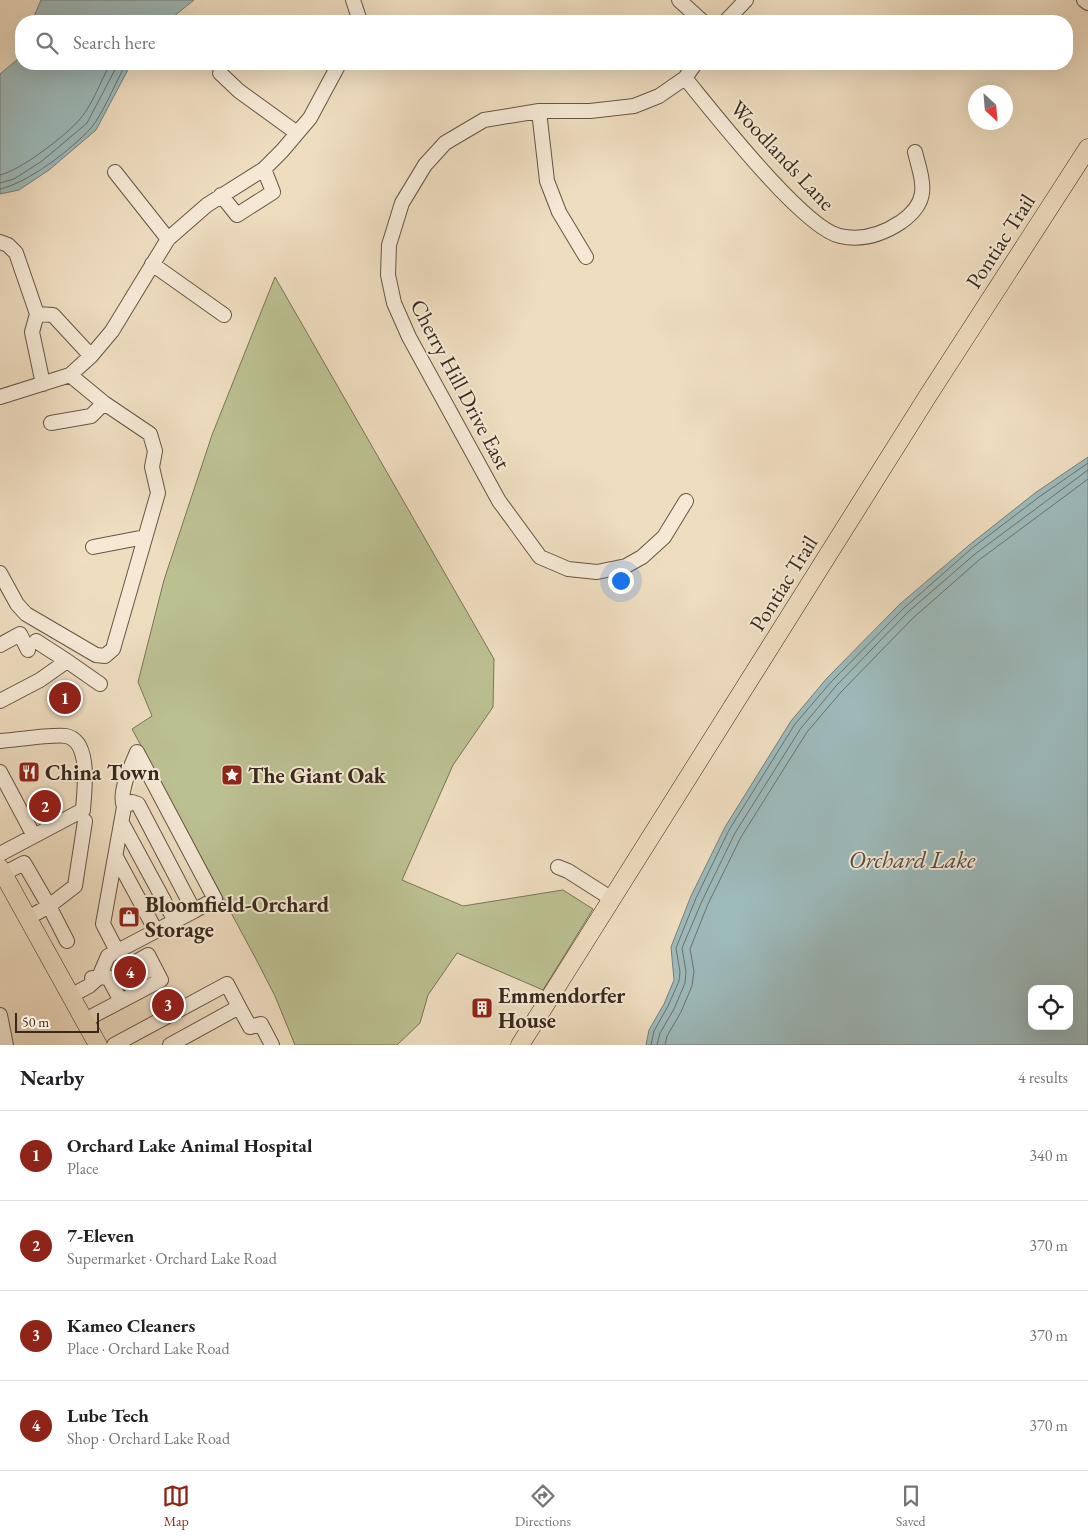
<!DOCTYPE html>
<html lang="en">
<head>
<meta charset="utf-8">
<style>
  body { margin:0; font-family:"EB Garamond",serif; background:#f2f2f2; color:#202124 }
  .controls { position:absolute; right:15px; bottom:15px; display:grid; overflow:hidden; border-radius:10px; box-shadow:0 5px 20px #0002 }
  .controls button { width:45px; height:45px; display:grid; place-items:center; padding:0; border:0; border-bottom:1px solid #e0e0e0; background:#fff; color:#202124; font:25px sans-serif }
  .compass { position:absolute; left:968px; top:85px; width:45px; height:45px; border-radius:50%; background:#fff; box-shadow:0 5px 20px #0002; rotate:154deg }
  .scale { position:absolute; left:15px; bottom:12px; width:84px; box-sizing:border-box; padding-left:5px; border:2px solid #38291c; border-top:0; font-size:14px; line-height:18px; white-space:nowrap; color:#38291c; -webkit-text-stroke:4px #f5e9d6; paint-order:stroke }
  .you { position:absolute; left:620px; top:580px; width:18px; height:18px; margin:-12px; border:4px solid #fff; border-radius:50%; background:#1a73e8; box-shadow:0 0 0 8px #1a73e833 }
  .badge { display:grid; place-items:center; width:32px; height:32px; border-radius:50%; background:#8f2418; color:#fff; font-size:16px; font-weight:700 }
  .pin { position:absolute; translate:-50% -50%; border:2px solid #fff; box-shadow:0 1px 5px #0006 }
  .list { margin:0; padding:0; list-style:none }
  h2 { display:flex; justify-content:space-between; align-items:center; height:65px; margin:0; padding:0 20px; font-size:21px }
  h2 small { font-size:16px; font-weight:400; color:#757577 }
  .list li { display:grid; grid-template-columns:32px 1fr auto; gap:15px; align-items:center; box-sizing:border-box; height:90px; padding:0 20px; border-top:1px solid #e0e0e0 }
  .list b { display:block; font-size:19px; white-space:nowrap }
  .list p { margin:0; font-size:16px; white-space:nowrap; color:#757577 }
  .list em { font-size:16px; font-style:normal; color:#757577 }
  .icon { flex:none; width:28px; height:28px; fill:none; stroke:currentColor; stroke-width:2; stroke-linecap:round; stroke-linejoin:round }
  .map { position:relative; flex:none; width:1088px; height:1045px; overflow:hidden }
  .search { position:absolute; background:#fff; box-shadow:0 5px 20px #0002; left:15px; right:15px; top:15px; height:55px; display:flex; align-items:center; gap:12px; box-sizing:border-box; padding:0 18px; border-radius:20px; color:#757577; font-size:19px }
  .sheet { height:425px; background:#fff }
  nav { display:flex; justify-content:space-around; align-items:center; box-sizing:border-box; height:70px; border-top:1px solid #e0e0e0; background:#fff; font-size:14px; color:#757577 }
  nav a { display:grid; justify-items:center; gap:2px }
  nav .on { color:#8f2418 }
  .map>svg:first-child { display:block }
  .green { fill:#bbc091; stroke:#7a7456 }
  .water { fill:#9dbabb; stroke:#75807b; fill-rule:evenodd }
  .lines { fill:none; stroke-linecap:round; stroke-linejoin:round }
  .shore { stroke:#6a726c; stroke-width:1 }
  .minor-tunnel { stroke:#cab99f; stroke-width:14; stroke-dasharray:14 7; stroke-linecap:butt }
  .minor-casing { stroke:#665645; stroke-width:16 }
  .major-casing { stroke:#38291c; stroke-width:19 }
  .minor { stroke:#f5e9d6; stroke-width:14 }
  .major { stroke:#efddc0; stroke-width:18 }
  .labels { text-anchor:middle; stroke-width:4; stroke-linejoin:round; paint-order:stroke }
  .street-label { font-size:22px; fill:#38291c; stroke:#f5e9d6 }
  .poi-label { font-size:22px; font-weight:bold; fill:#38291c; stroke:#f5e9d6; text-anchor:start }
  .water-label { font-size:24px; font-style:italic; fill:#514d44; stroke:#f5e9d6 }
</style>
</head>
<body>
<div class="map">
<svg width="1088" height="1045" viewBox="0 0 1088 1045">
  <rect width="100%" height="100%" fill="#efddc0"/>
  <filter id="stains"><feTurbulence type="fractalNoise" baseFrequency=".004" numOctaves="4"/><feColorMatrix values="0 0 0 0 .2 0 0 0 0 .09 0 0 0 0 .02 0 0 0 .5 -.17"/></filter>
  <radialGradient id="worn" r=".72"><stop offset=".6" stop-color="#630" stop-opacity="0"/><stop offset="1" stop-color="#630" stop-opacity=".3"/></radialGradient>
  <path class="green" d="M275 277 494 659 493 707 453 765 402 880 463 906 563 890 593 909 543 990 457 953 428 995 420 1023 397 1045H295L275 996 257 961 132 729 152 716 138 682 164 580 212 435Z"/>
  <path class="water" d="M41 0H194L168 21H32Z
    M21 51V64H131L96 130 49 170 19 190 0 194V74L18 59Z
    M1088 457V1045H646L649 1030 664 1004 674 980 671 947 691 896 725 827 791 721 827 678 900 604 968 546 1035 493ZM1032 989H1069V1026H1032Z"/>
  <g class="lines">
    <path class="shore" d="M0 175C20 171 68 134 81 118 93 103 101 81 110 64
      M0 183 14 179 42 161 87 123 118 64
      M0 189C28 183 72 149 91 128 103 114 116 81 126 64
      M651 1045 654 1031 668 1006 679 981 680 972 676 948 696 898 729 830 795 724 831 682 904 608 971 549 1039 497 1088 463
      M657 1045 660 1033 674 1009 685 983 686 971 682 948 702 901 735 833 801 728 836 686 908 612 975 554 1088 470
      M665 1045 667 1036 681 1012 692 986 694 971 690 949 708 904 741 837 807 732 842 691 913 618 979 560 1088 479"/>
    <path class="minor-tunnel" d="M121 970 134 963
      M127 982 140 975"/>
    <g class="minor-casing">
      <path id="minor" d="M353 0 360 21
        M679 0 702 21
        M1084 0 1088 3
        M726 21 746 0
        M220 73 239 91 297 133
        M685 78C713 112 803 228 840 236 862 241 883 234 901 222 931 201 923 183 915 152
        M539 111 547 181 559 212 586 257
        M115 172 168 239
        M221 195 237 215 273 192 264 169
        M0 242 8 245 16 253 37 314 32 332 43 384
        M152 264 224 315
        M37 314 53 315 91 356
        M0 397 70 375 91 356 112 331 168 239 207 205 264 169 282 151 310 118 339 64
        M51 423 91 416 104 403
        M686 501 664 537 642 557 626 566 597 572 568 569 540 557 499 501 409 337 394 303 388 275 389 245 402 203 425 165 445 143 484 120 539 111H590L634 106 659 96 685 78 695 64
        M93 547 145 537
        M0 573 17 604 26 614 96 655 105 656 113 649 158 493 152 467 155 451 150 434 104 403 70 375
        M36 641 67 661
        M0 645 20 634 28 650
        M0 701 40 680 67 661 100 684
        M0 741C14 740 55 734 66 736 92 741 84 792 83 810L0 854
        M0 772 34 836
        M124 807C118 792 131 767 137 752L215 899 194 911
        M122 823 175 921
        M116 857 156 931
        M558 867 568 871 612 899
        M3 874 24 863 49 906 75 886 85 821
        M28 918 49 906 67 941
        M140 975 154 967
        M92 978 108 977 121 1001
        M72 995 89 986 99 977 108 956 194 911 138 804 132 802 124 807 103 924 117 951
        M0 1015 6 1045
        M85 1020 161 980 148 955 134 963
        M114 1045 227 984 239 1007
        M170 1045 239 1007 250 1027 261 1024 272 1045"/>
    </g>
    <g class="major-casing">
      <path id="major" d="M0 868 98 1045
        M520 1045 929 394 1088 148"/>
    </g>
    <use href="#minor" class="minor"/>
    <use href="#major" class="major"/>
  </g>
  <defs>
    <g id="restaurant-square" transform="scale(1.125)"><rect x="-9" y="-9" width="18" height="18" rx="4" fill="#8f2418" stroke="#f5e9d6"/><path d="M-5-6h1v4h1v-4h1v4h1v-4h1v5L-1.5 .5V6h-2V.5L-5-1ZM5-6V6H3V1.5H1.5Q1.5-4 5-6Z" fill="#fff"/></g>
    <g id="sight-square" transform="scale(1.125)"><rect x="-9" y="-9" width="18" height="18" rx="4" fill="#8f2418" stroke="#f5e9d6"/><path d="M0-6L1.8-2.2L6-1.7L2.9 1.2L3.7 5.4L0 3.3L-3.7 5.4L-2.9 1.2L-6-1.7L-1.8-2.2Z" fill="#fff"/></g>
    <g id="shop-square" transform="scale(1.125)"><rect x="-9" y="-9" width="18" height="18" rx="4" fill="#8f2418" stroke="#f5e9d6"/><path d="M-5-2.5h2.3a2.7 3.5 0 0 1 5.4 0H5L5.5 6h-11ZM-1.5-2.5h3a1.5 2.3 0 0 0-3 0Z" fill="#fff"/></g>
    <g id="building-square" transform="scale(1.125)"><rect x="-9" y="-9" width="18" height="18" rx="4" fill="#8f2418" stroke="#f5e9d6"/><path d="M-4-6H4V6H1V3H-1V6H-4ZM-2.5-4.3h1.7v1.8h-1.7ZM.8-4.3h1.7v1.8H.8ZM-2.5-1h1.7V.8h-1.7ZM.8-1h1.7V.8H.8Z" fill="#fff"/></g>
  </defs>
  <g fill-rule="evenodd">
    <use href="#restaurant-square" x="29" y="772"/>
    <use href="#sight-square" x="232" y="775"/>
    <use href="#shop-square" x="129" y="917"/>
    <use href="#building-square" x="482" y="1008"/>
  </g>
  <g class="labels">
    <g class="street-label">
      <text transform="translate(783 155) rotate(47)" y="8">Woodlands Lane</text>
      <text transform="translate(1000 241) rotate(-57)" y="8">Pontiac Trail</text>
      <text transform="translate(461 384) rotate(62)" y="8">Cherry Hill Drive East</text>
      <text transform="translate(783 583) rotate(-58)" y="8">Pontiac Trail</text>
    </g>
    <g class="poi-label">
      <text x="45" y="780">China Town</text>
      <text x="248" y="783">The Giant Oak</text>
      <text x="145" y="912">Bloomfield-Orchard<tspan x="145" dy="25">Storage</tspan></text>
      <text x="498" y="1003">Emmendorfer<tspan x="498" dy="25">House</tspan></text>
    </g>
    <g class="water-label">
      <text x="912" y="868">Orchard Lake</text>
    </g>
  </g>
  <rect width="100%" height="100%" filter="url(#stains)"/>
  <rect width="100%" height="100%" fill="url(#worn)"/>
</svg>
<div class="controls">
<button><svg class="icon" aria-label="locate" viewBox="0 0 24 24"><circle cx="12" cy="12" r="6"/><path d="M12 2v4M12 18v4M2 12h4M18 12h4"/></svg></button>
</div>
<svg class="compass" viewBox="-18 -18 36 36"><path d="M0-13l5 13h-10z" fill="#e53935"/><path d="M0 13l5-13h-10z" fill="#757577"/></svg>
<div class="scale">50 m</div>
<div class="you"></div>
<div class="pin badge" style="left:65px;top:698px">1</div>
<div class="pin badge" style="left:45px;top:806px">2</div>
<div class="pin badge" style="left:168px;top:1005px">3</div>
<div class="pin badge" style="left:130px;top:972px">4</div>
<div class="search"><svg class="icon" aria-label="search" viewBox="0 0 24 24"><circle cx="10" cy="10" r="6"/><path d="M15 15l6 6"/></svg>Search here</div>
</div>
<section class="sheet">
<h2>Nearby<small>4 results</small></h2>
<ul class="list">
<li><span class="badge">1</span><div><b>Orchard Lake Animal Hospital</b><p>Place</p></div><em>340 m</em></li>
<li><span class="badge">2</span><div><b>7-Eleven</b><p>Supermarket · Orchard Lake Road</p></div><em>370 m</em></li>
<li><span class="badge">3</span><div><b>Kameo Cleaners</b><p>Place · Orchard Lake Road</p></div><em>370 m</em></li>
<li><span class="badge">4</span><div><b>Lube Tech</b><p>Shop · Orchard Lake Road</p></div><em>370 m</em></li>
</ul>
</section>
<nav>
<a class="on"><svg class="icon" aria-label="map" viewBox="0 0 24 24"><path d="M3 6l6-2 6 2 6-2v14l-6 2-6-2-6 2zM9 4v14M15 6v14"/></svg>Map</a>
<a><svg class="icon" aria-label="directions" viewBox="0 0 24 24"><path d="M12 3l9 9-9 9-9-9zM9 14v-3h6M13 9l2 2-2 2"/></svg>Directions</a>
<a><svg class="icon" aria-label="saved" viewBox="0 0 24 24"><path d="M7 4h10v16l-5-4-5 4z"/></svg>Saved</a>
</nav>
</body>
</html>
